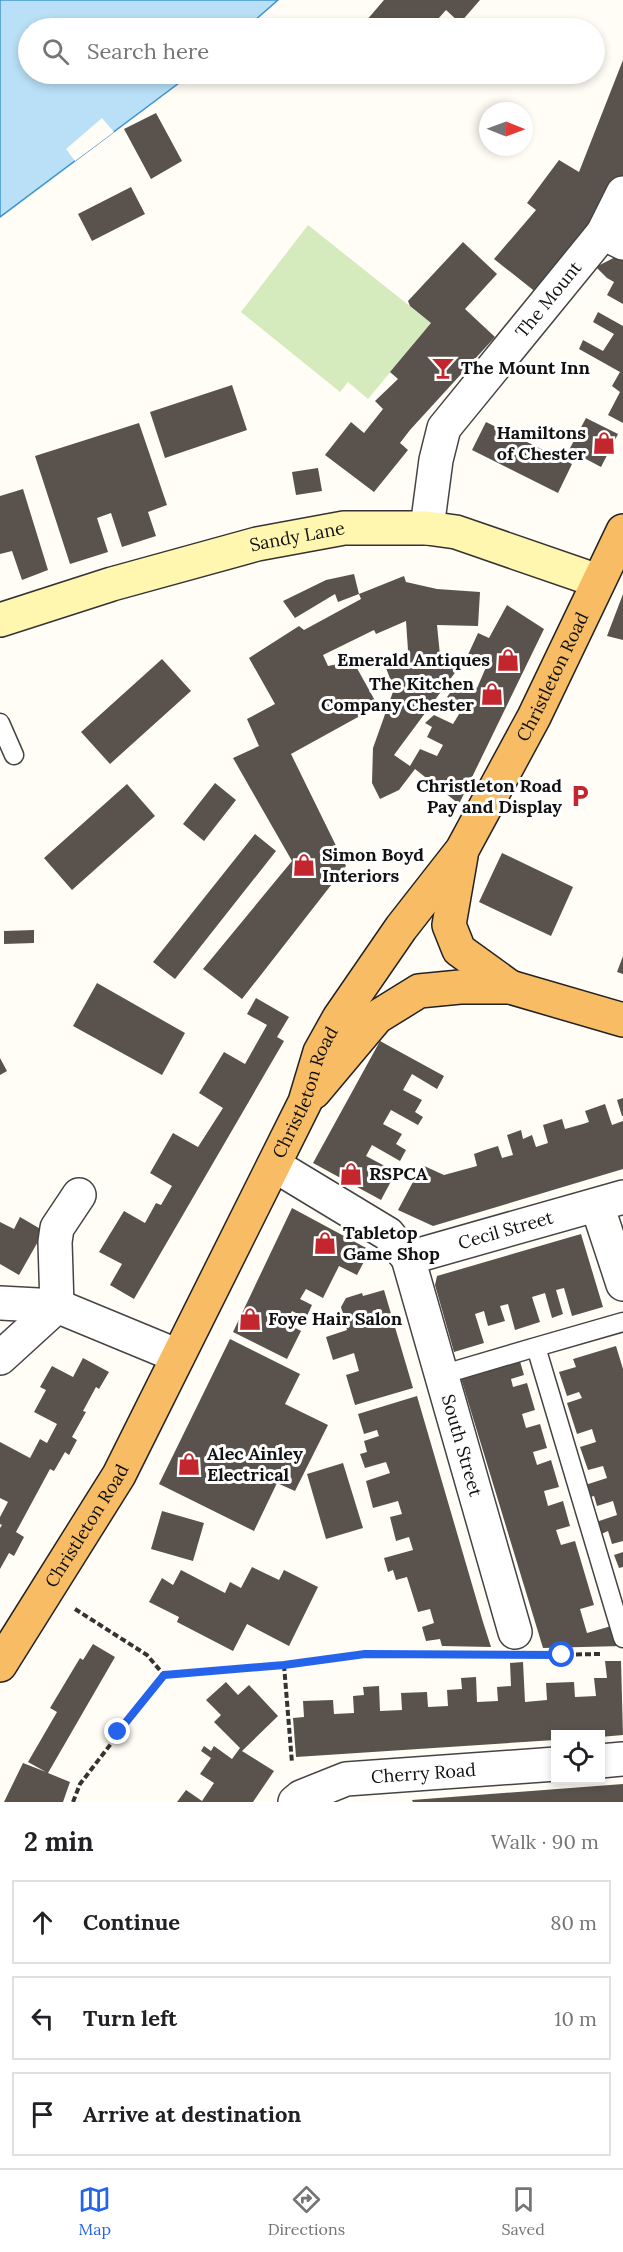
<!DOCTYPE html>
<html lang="en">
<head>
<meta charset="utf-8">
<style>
  body { margin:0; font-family:Lora,serif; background:#f2f2f2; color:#202124 }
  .controls { position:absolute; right:18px; bottom:18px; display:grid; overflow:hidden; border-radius:0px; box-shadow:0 3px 9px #0003 }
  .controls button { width:54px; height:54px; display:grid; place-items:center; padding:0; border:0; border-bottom:2px solid #e0e0e0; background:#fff; color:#202124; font:30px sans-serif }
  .compass { position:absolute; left:479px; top:102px; width:54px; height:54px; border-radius:50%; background:#fff; box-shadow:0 3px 9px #0003; rotate:91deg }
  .stop { position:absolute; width:18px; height:18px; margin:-14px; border:4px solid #2563eb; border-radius:50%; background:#fff }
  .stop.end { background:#2563eb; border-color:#fff; box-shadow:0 2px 6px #0008 }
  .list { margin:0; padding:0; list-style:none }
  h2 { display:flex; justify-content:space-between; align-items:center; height:78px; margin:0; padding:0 24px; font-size:26px }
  h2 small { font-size:20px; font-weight:400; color:#757577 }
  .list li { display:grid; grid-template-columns:39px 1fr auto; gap:18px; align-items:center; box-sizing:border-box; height:84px; margin:0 12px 12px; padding:0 12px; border:2px solid #e0e0e0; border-radius:0px }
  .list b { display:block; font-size:22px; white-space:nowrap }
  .list em { font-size:20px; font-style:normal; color:#757577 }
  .icon { flex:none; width:33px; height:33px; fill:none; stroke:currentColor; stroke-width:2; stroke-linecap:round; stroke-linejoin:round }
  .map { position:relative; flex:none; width:623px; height:1802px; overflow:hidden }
  .search { position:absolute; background:#fff; box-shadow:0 3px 9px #0003; left:18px; right:18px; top:18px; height:66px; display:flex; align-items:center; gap:15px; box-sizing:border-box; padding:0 21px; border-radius:33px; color:#757577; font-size:22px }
  .sheet { height:366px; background:#fff }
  nav { display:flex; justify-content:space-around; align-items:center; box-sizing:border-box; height:84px; border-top:2px solid #e0e0e0; background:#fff; font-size:16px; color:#757577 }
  nav a { display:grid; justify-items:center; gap:3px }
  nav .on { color:#2563eb }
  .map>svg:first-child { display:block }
  .green { fill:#d5ebbd }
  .water { fill:#b9e0f7; stroke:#3f96cf; stroke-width:1.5 }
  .pier { fill:#fffdf5 }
  .building { fill:#5a524d }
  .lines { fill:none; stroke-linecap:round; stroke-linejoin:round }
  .service-casing { stroke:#444; stroke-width:21 }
  .minor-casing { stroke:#444; stroke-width:36 }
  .secondary-casing { stroke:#333; stroke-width:36 }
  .trunk-casing { stroke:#222; stroke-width:36 }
  .path { stroke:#333; stroke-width:4; stroke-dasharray:6 3; stroke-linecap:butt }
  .service { stroke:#fff; stroke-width:18 }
  .minor { stroke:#fff; stroke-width:33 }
  .secondary { stroke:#fff6b0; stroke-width:33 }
  .trunk { stroke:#f7bc64; stroke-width:33 }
  .route { stroke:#2563eb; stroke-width:8 }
  .labels { text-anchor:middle; stroke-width:6; stroke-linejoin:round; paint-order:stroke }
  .street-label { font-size:18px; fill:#111; stroke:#fff }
  .poi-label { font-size:18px; font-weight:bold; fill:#111; stroke:#fff; text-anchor:start }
</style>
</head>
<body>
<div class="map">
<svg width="623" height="1802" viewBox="0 0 623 1802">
  <rect width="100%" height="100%" fill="#fffdf5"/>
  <path class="green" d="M308 225 431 323 368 399 348 382 340 392 241 312Z"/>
  <path class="water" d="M0 0H278L246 28H28V74H191L0 217Z"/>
  <path class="pier" d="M102 118 114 132 75 161 66 149Z"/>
  <path class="building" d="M384 0H480L460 23 446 10 430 28H360Z
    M623 60V181L537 293 494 259 536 210 527 203 559 160 579 172Z
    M156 113 182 161 151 179 124 129Z
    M131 187 145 214 92 241 78 214Z
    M463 242 497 274 465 309 495 337 410 430 400 443 408 450 374 492 325 455 351 422 364 433 383 409 375 401 398 379 390 372 431 323 410 306 408 301Z
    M623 253V304L607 295 614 282 607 278 596 267Z
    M598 312 623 326V423L608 415 620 392 612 386 620 372 579 349 583 340 603 351 614 334 593 322Z
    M232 385 247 430 165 458 150 412Z
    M586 418 618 434 601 467 569 450Z
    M486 422 572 464 558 493 472 450Z
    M139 423 167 505 148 512 156 536 122 547 111 513 97 518 108 552 70 564 35 456Z
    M318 468 322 491 296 495 292 472Z
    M23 489 48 570 22 580 12 551 0 554V496Z
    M354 574 359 594 338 602 335 594 295 618 283 601 326 580Z
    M404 576 406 582 437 589 480 592 478 626 437 625 440 655 421 656 422 665 460 666 394 755 410 766 420 749 437 756 443 745 427 737 432 727 425 723 434 715 453 724 464 706 447 697 455 686 463 680 477 688 487 665 467 657 478 633 489 638 507 605 544 629 459 804 415 769 399 790 380 799 372 783 373 748 394 689 386 668 409 665 406 621 376 634 374 630 323 655 328 666 353 661 378 706 291 754 346 866 242 999 203 969 292 861 233 758 259 746 247 719 275 704 249 658 299 626 304 630 361 599 359 594Z
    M623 594V640L607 636Z
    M162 659 191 691 110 764 81 732Z
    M215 783 236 800 204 841 183 824Z
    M127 784 155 816 72 890 44 858Z
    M255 834 276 851 175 979 153 962Z
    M502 853 573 887 551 936 479 902Z
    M34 930V943L4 944V931Z
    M623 956V974L617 972Z
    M97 983 185 1033 162 1075 73 1026Z
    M256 998 289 1017 277 1037 284 1041 134 1299 110 1285 122 1264 99 1252 124 1211 145 1223 156 1203 161 1205 172 1186 150 1173 173 1133 198 1147 223 1108 199 1093 224 1052 245 1064 267 1025 247 1014Z
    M380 1041 444 1076 437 1089 412 1074 403 1090 422 1100 415 1112 423 1117 418 1125 391 1110 383 1124 402 1134 396 1144 406 1150 400 1161 372 1145 366 1156 396 1172 381 1200 313 1163Z
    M0 1058 7 1071 0 1075Z
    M623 1098V1116H622L617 1100Z
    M605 1104 612 1125 623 1121V1169L433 1226 398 1210 422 1165 444 1175 477 1166 474 1154 485 1150 498 1146 502 1158 513 1155 507 1135 521 1130 523 1139 532 1135 536 1147 548 1143 543 1125 562 1119 565 1129 583 1124 589 1122 585 1111Z
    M292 1208 370 1250 357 1275 339 1266 323 1298 306 1289 300 1299 312 1305 306 1318 292 1311 286 1323 301 1331 287 1359 233 1332Z
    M20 1217 44 1231 19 1275 0 1264V1222L14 1229Z
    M581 1234 603 1307 572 1316 564 1288 556 1290 563 1314 552 1318 545 1293 532 1297 540 1322 515 1330 508 1304 500 1306 505 1321 488 1326 484 1311 475 1314 484 1343 454 1352 435 1285 437 1276Z
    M384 1290 413 1388 355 1405 346 1375 359 1371 354 1353 333 1360 326 1337 347 1330 341 1307 346 1298 362 1293 363 1296Z
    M230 1339 300 1374 285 1404 328 1425 295 1491 277 1483 254 1531 159 1484Z
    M616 1346 623 1369V1541L612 1544 608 1531 597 1536 593 1523 617 1515 613 1501 597 1506 594 1496 586 1498 582 1486 607 1478 603 1466 588 1470 580 1447 596 1442 592 1429 577 1434 567 1403 582 1398 579 1392 567 1396 559 1372 576 1367 573 1359Z
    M83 1358 109 1372 99 1389 96 1387 83 1411 86 1412 72 1437 77 1440 69 1455 65 1452 54 1471 50 1469 16 1532 24 1537 14 1556 9 1553 0 1569V1528L2 1525 0 1524V1517L8 1502 0 1498V1442L30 1458 40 1439 47 1443 57 1424 34 1412 46 1390 40 1387 52 1366 73 1377Z
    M519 1358 524 1375 511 1379 513 1387 527 1383 535 1410 522 1414 526 1428 540 1424 547 1448 533 1452 537 1465 551 1460 559 1487 544 1491 548 1506 563 1501 570 1526 556 1530 561 1545 575 1541 594 1605 580 1609 587 1633 615 1625 622 1646 543 1648 460 1375Z
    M417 1396 483 1622 491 1647 442 1646 440 1639 426 1641 422 1627 434 1623 430 1609 418 1612 407 1577 396 1580 393 1570 388 1572 384 1558 413 1550 409 1537 396 1541 390 1517 402 1514 398 1501 373 1508 366 1481 390 1473 386 1462 365 1468 360 1454 367 1452 364 1441 379 1436 377 1430 364 1434 358 1414Z
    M343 1463 363 1528 326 1539 307 1474Z
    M162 1511 204 1523 193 1561 151 1549Z
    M623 1552V1567L619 1568 614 1555Z
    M252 1567 279 1580 284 1570 318 1587 289 1646 247 1624 233 1651 177 1622 179 1617 149 1602 162 1578 173 1585 181 1570 225 1593 230 1582 241 1588Z
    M93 1644 115 1657 48 1773 70 1782 63 1802H4L23 1763 46 1772 28 1762 57 1712 50 1708 80 1658 83 1660Z
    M605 1661H621L623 1735 600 1737V1734H555V1740L539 1741 296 1757 293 1718 304 1717 303 1701 333 1700 334 1714 354 1713 353 1696 364 1695 363 1687 379 1686 380 1711 402 1710 401 1693 427 1692 428 1707 448 1706 447 1690 462 1689 461 1678 476 1677 477 1702 498 1701 497 1687 511 1686 510 1663 523 1662 525 1702 547 1700 546 1683 574 1682 575 1697 596 1696 594 1678H607Z
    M226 1682 238 1695 249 1685 278 1716 242 1751 274 1771 253 1802H177L186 1790 202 1801 214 1783 200 1774 211 1758 201 1751 204 1746 211 1751 214 1746 232 1759 240 1748 214 1722 221 1715 206 1700Z
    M623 1784V1802H413L412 1800Z"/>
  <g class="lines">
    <g class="service-casing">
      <path id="service" d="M0 723 14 755
        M536 1347 623 1322
        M441 1375 536 1347 623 1638"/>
    </g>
    <g class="minor-casing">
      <g id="minor">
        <path d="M623 193 603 233 623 243"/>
        <path id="s1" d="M427 528 436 460 444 428 603 233"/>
        <path id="s2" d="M274 1165 388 1234 408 1258 623 1197"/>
        <path d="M597 1205 623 1284"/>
        <path id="s3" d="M408 1258 515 1632"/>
        <path d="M0 1303 57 1306 178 1356"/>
        <path d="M0 1358 57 1306 55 1242 57 1228 79 1195"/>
        <path d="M600 1761 623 1759"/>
        <path id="s4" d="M295 1802 301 1797 346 1779 556 1764"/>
      </g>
    </g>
    <g class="secondary-casing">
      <g id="secondary">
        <path id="s5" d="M0 620 112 584 257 544 344 528H427L456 532 598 581"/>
      </g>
    </g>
    <g class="trunk-casing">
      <g id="trunk">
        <path d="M461 856 449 925 459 950 510 987"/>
        <path d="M314 1092 377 1017 419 991 460 987H510L623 1020"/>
        <path id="s6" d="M0 1665 119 1475 305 1102 320 1052 339 1018 401 928 462 850 534 717 623 531"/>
      </g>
    </g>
    <path class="path" d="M75 1609 147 1655 164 1675 284 1665 365 1654H487
      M540 1655 601 1654
      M284 1665 292 1763
      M73 1802 80 1784 164 1675"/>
    <use href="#service" class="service"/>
    <use href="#minor" class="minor"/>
    <use href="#secondary" class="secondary"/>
    <use href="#trunk" class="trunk"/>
  </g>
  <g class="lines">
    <path class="route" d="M118 1732 164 1675 284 1665 365 1654 562 1655"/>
  </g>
  <defs>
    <g id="bar-bare" transform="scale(1.8)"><path d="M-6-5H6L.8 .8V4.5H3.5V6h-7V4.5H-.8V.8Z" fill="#c4262e" stroke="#fff" stroke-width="2.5" paint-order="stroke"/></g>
    <g id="shop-bare" transform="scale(1.8)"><path d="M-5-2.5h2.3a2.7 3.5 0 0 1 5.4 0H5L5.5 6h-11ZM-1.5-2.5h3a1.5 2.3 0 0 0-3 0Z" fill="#c4262e" stroke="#fff" stroke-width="2.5" paint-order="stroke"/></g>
    <g id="parking-bare" transform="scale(1.8)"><path d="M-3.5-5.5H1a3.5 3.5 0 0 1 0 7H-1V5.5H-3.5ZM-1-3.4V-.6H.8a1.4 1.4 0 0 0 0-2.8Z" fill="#c4262e" stroke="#fff" stroke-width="2.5" paint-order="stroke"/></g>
  </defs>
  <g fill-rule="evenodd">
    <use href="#bar-bare" x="443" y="368"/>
    <use href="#shop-bare" x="604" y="443"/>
    <use href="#shop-bare" x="508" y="660"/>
    <use href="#shop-bare" x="492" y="694"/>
    <use href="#parking-bare" x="580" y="796"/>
    <use href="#shop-bare" x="304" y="865"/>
    <use href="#shop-bare" x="351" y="1174"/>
    <use href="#shop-bare" x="325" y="1243"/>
    <use href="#shop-bare" x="250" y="1319"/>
    <use href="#shop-bare" x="189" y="1464"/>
  </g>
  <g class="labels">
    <g class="street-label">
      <text dy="6" stroke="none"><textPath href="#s1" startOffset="267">The Mount</textPath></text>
      <text dy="6" stroke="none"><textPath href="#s5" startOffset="309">Sandy Lane</textPath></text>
      <text dy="6" stroke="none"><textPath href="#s6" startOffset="1136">Christleton Road</textPath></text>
      <text dy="6" stroke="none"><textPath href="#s6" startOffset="650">Christleton Road</textPath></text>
      <text dy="6" stroke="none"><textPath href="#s2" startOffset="266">Cecil Street</textPath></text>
      <text dy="6" stroke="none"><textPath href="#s3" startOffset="195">South Street</textPath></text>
      <text dy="6" stroke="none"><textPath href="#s6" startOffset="164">Christleton Road</textPath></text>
      <text dy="6" stroke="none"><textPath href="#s4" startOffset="134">Cherry Road</textPath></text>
    </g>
    <g class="poi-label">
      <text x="461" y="374">The Mount Inn</text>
      <text x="586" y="439" text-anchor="end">Hamiltons<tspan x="586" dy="21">of Chester</tspan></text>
      <text x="490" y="666" text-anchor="end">Emerald Antiques</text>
      <text x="474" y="690" text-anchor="end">The Kitchen<tspan x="474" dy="21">Company Chester</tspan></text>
      <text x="562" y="792" text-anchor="end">Christleton Road<tspan x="562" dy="21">Pay and Display</tspan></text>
      <text x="322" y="861">Simon Boyd<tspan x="322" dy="21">Interiors</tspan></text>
      <text x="369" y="1180">RSPCA</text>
      <text x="343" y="1239">Tabletop<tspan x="343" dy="21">Game Shop</tspan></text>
      <text x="268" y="1325">Foye Hair Salon</text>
      <text x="207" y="1460">Alec Ainley<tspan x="207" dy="21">Electrical</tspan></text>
    </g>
  </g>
</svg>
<div class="controls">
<button><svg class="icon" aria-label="locate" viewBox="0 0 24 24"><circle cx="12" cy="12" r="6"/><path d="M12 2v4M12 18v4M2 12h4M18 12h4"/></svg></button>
</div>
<svg class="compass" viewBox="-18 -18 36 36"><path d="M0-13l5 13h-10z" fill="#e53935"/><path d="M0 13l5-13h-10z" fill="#757577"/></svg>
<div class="stop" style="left:562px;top:1655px"></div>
<div class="stop end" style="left:118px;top:1732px"></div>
<div class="search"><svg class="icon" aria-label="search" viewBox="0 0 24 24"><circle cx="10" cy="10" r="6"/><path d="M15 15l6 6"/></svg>Search here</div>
</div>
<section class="sheet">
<h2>2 min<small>Walk · 90 m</small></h2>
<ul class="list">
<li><svg class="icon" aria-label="ahead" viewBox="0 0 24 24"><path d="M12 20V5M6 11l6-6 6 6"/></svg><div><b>Continue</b></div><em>80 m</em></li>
<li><svg class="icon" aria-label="left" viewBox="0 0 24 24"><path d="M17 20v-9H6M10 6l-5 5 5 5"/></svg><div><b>Turn left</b></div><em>10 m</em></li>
<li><svg class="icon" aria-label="arrive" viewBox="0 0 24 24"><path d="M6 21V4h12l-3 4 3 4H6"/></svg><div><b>Arrive at destination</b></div></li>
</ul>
</section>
<nav>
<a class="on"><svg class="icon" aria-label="map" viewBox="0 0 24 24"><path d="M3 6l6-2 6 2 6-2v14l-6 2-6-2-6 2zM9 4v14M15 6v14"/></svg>Map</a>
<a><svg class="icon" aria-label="directions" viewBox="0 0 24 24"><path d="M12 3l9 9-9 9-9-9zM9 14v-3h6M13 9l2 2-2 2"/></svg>Directions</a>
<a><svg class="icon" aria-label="saved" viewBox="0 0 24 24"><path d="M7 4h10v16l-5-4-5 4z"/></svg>Saved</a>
</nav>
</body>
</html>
